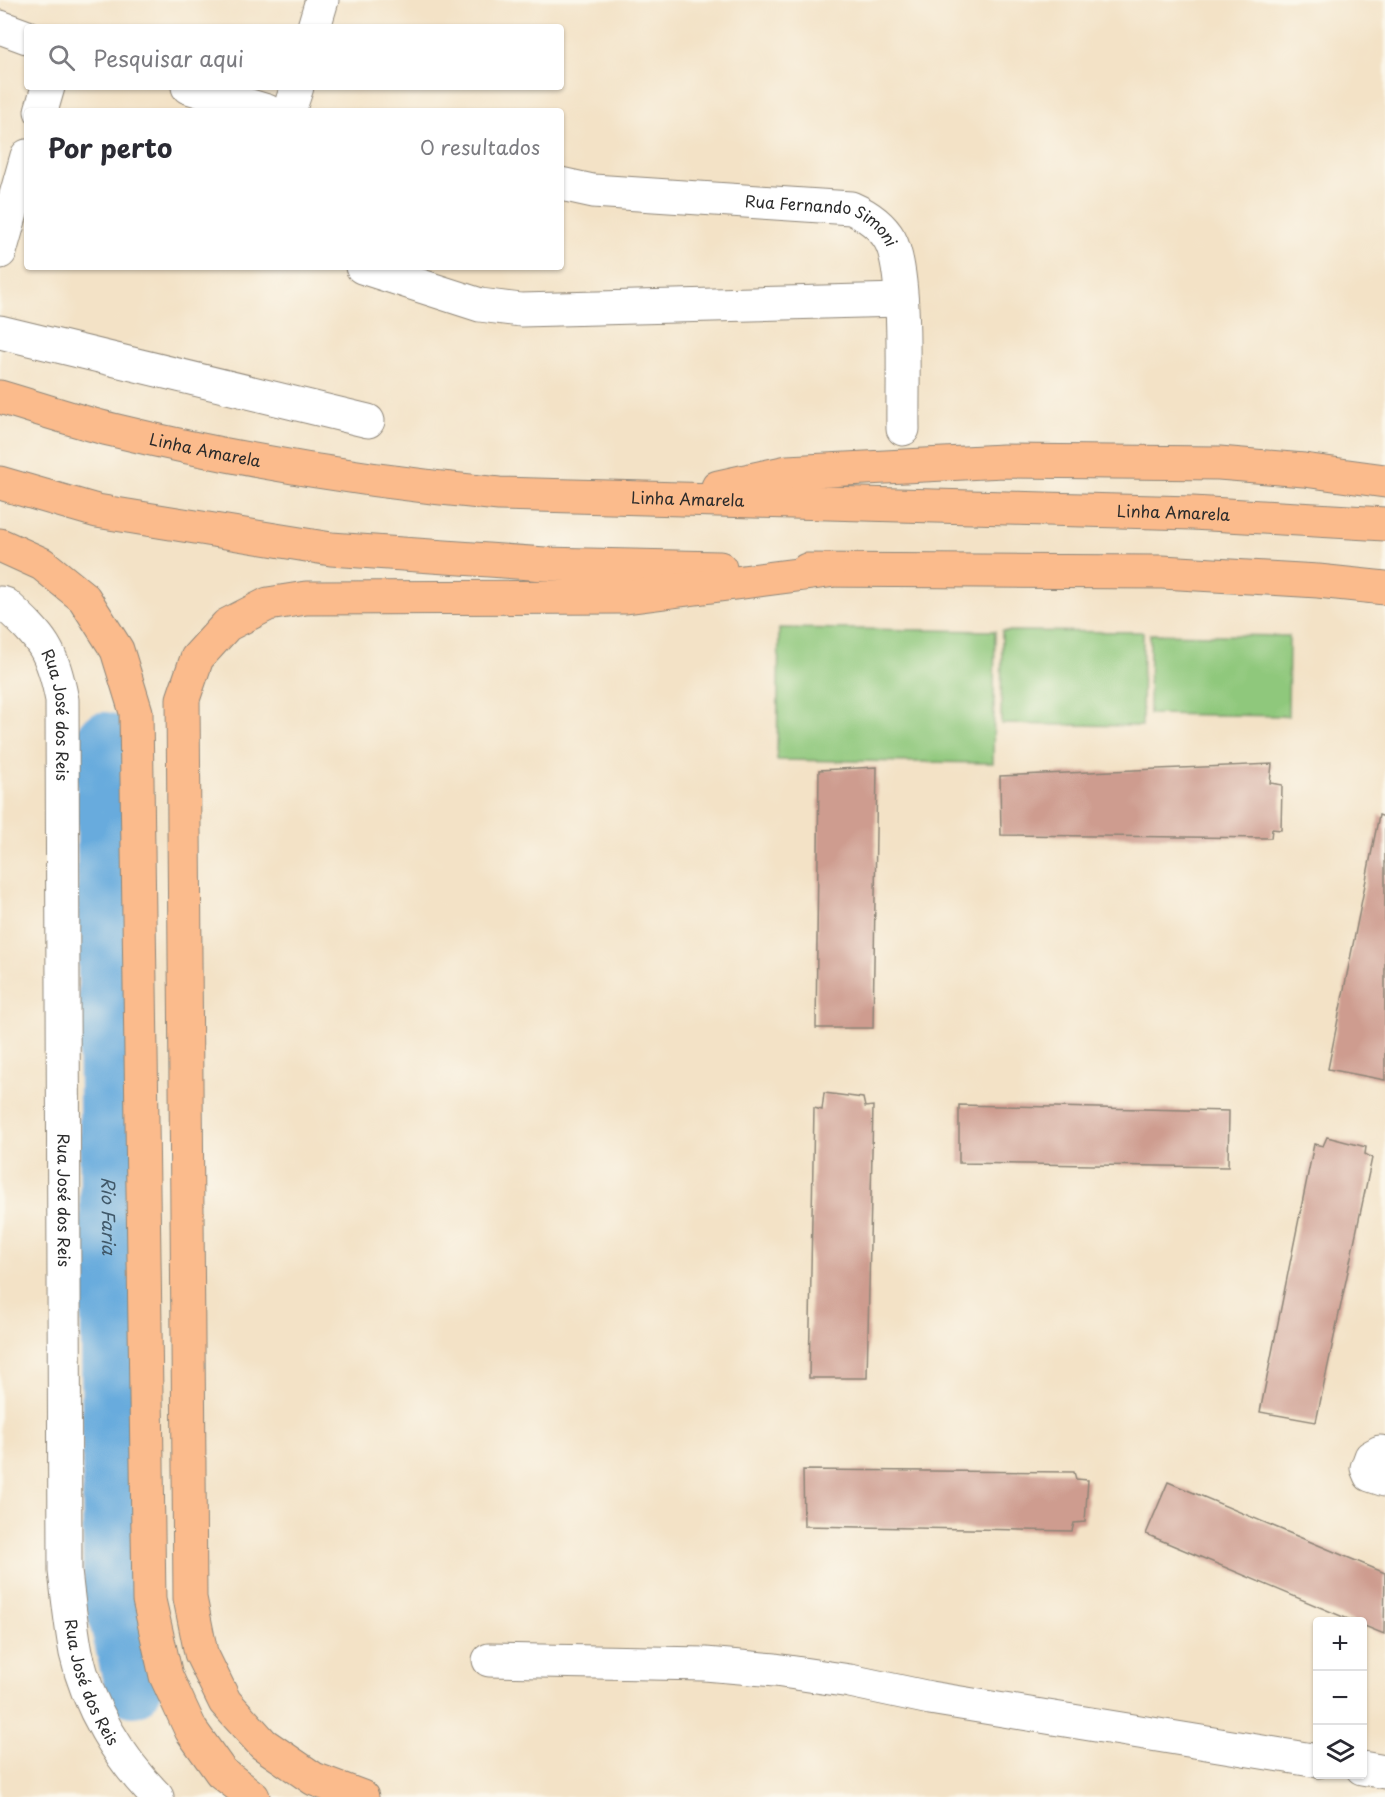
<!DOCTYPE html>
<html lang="pt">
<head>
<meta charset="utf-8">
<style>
  body { margin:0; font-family:"Playpen Sans",sans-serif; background:#f2f2f3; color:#2b2b33 }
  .controls { position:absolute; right:18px; bottom:18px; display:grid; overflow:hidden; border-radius:6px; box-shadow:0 2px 4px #0004 }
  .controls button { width:54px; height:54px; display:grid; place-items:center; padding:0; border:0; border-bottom:2px solid #e1e1e2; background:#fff; color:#2b2b33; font:30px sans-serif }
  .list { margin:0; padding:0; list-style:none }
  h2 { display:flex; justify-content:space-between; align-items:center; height:78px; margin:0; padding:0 24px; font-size:26px }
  h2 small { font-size:20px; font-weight:400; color:#7c7c81 }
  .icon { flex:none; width:33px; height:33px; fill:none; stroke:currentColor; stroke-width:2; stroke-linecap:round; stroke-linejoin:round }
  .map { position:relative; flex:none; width:1385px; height:1797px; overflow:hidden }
  .search { position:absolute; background:#fff; box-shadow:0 2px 4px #0004; left:24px; top:24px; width:540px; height:66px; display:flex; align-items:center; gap:15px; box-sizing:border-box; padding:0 21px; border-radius:6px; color:#7c7c81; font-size:22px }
  .panel { position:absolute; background:#fff; box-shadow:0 2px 4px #0004; left:24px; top:108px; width:540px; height:162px; border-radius:6px }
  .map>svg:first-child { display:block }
  .green { fill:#8fc87c; stroke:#5d7a54; stroke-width:1.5 }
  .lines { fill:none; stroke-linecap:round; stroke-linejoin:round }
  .river { stroke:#68abdd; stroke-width:56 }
  .building { fill:#ce9c8f }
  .minor-casing { stroke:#8f8678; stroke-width:35 }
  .highway-casing { stroke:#8f8678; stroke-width:35 }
  .minor { stroke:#fff; stroke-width:33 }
  .highway { stroke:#fbbb8c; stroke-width:33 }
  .labels { text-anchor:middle; stroke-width:4.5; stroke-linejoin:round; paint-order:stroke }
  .street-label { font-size:16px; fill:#2b2b2b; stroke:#fbf7ec }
  .water-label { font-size:18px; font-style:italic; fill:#405869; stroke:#fbf7ec }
</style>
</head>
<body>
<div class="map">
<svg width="1385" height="1797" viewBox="0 0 1385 1797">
  <rect width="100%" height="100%" fill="#fbf7ec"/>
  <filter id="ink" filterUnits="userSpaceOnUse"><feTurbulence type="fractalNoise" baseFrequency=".0167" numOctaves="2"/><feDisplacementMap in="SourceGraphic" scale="12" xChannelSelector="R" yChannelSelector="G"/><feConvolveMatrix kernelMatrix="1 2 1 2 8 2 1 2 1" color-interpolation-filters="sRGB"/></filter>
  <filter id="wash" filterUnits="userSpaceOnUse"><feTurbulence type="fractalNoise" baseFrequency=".008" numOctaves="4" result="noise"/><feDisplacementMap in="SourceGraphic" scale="24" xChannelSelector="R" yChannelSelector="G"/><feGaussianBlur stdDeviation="1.35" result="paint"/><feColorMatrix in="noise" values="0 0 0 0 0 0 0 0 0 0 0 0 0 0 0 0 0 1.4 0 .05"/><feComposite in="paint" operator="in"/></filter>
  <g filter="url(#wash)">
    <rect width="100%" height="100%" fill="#f3e2c6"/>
    <path class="green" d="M779 628 995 631 993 763 777 760Z
      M1002 631 1143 632 1142 726 1001 724Z
      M1150 634 1289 636 1288 716 1149 714Z"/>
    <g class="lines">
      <path class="river" id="s1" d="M104 740 111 1593 133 1689"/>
    </g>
    <g id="blocks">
      <path class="building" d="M1272 764 1270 783 1282 785 1281 830 1272 829 1271 838 1001 835 1000 776Z
        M877 767 873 1028H816L819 770Z
        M1379 815 1385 817V1080L1328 1069Z
        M824 1093 863 1098 865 1107 873 1106 867 1378H809L814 1108 822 1110Z
        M959 1105 1229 1111 1228 1167 959 1163Z
        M1327 1137 1366 1147 1365 1154 1372 1158 1316 1422 1260 1412 1314 1144 1323 1146Z
        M803 1470 1074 1472 1076 1479 1088 1480 1085 1522 1074 1523 1072 1531 804 1526Z
        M1168 1482 1385 1573 1384 1634 1362 1625V1622H1355L1146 1534Z"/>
    </g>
  </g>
  <g filter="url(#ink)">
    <use href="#blocks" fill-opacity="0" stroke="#8f8678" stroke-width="1.5"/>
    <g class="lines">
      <g class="minor-casing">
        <g id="minor">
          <path d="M0 27 27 37"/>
          <path d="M314 27 322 0"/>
          <path d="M188 87 267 111"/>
          <path d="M41 111 48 87"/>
          <path d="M289 111 297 87"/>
          <path id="s2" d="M561 184 593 191 851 208C867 215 881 224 890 240 908 273 902 387 903 429"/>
          <path d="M0 252 27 156"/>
          <path d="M362 267 480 305 521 310 901 300"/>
          <path d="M0 332 368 421"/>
          <path id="s3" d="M0 603 5 604C43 639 52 649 62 700L65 1571C68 1598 71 1626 76 1653 88 1707 119 1758 157 1797"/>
          <path d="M1385 1453 1380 1452 1371 1457 1367 1468 1370 1475 1385 1480"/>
          <path d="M489 1660 705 1664 775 1670 850 1681 930 1698 1318 1761"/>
          <path d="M1362 1768 1385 1772"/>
        </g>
      </g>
      <g class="highway-casing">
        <g id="highway">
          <path id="s4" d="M0 397C38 408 75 421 113 430 240 461 370 482 499 494L1192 513 1385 524"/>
          <path d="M0 483 97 511 331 549 545 564 720 568"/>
          <path d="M718 487 787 472 1003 461 1219 463 1304 470 1385 481"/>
          <path d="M0 545 42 564 84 598 117 650 136 712 149 1600 166 1676 191 1730 221 1772 253 1797"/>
          <path d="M807 570 1162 572 1318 581 1385 588"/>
          <path d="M362 1797 314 1779 263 1744 225 1702 201 1653 190 1598 183 699 197 658 227 625 268 604 306 598 626 597 828 571"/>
        </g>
      </g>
      <use href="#minor" class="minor"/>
      <use href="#highway" class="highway"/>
    </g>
  </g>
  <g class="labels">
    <g class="street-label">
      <text dy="6" stroke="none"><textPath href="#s2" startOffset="267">Rua Fernando Simoni</textPath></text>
      <text dy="6" stroke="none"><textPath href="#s4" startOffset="212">Linha Amarela</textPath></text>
      <text dy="6" stroke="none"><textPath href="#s4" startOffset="698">Linha Amarela</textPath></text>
      <text dy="6" stroke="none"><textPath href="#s4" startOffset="1184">Linha Amarela</textPath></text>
      <text dy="6" stroke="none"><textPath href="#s3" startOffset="134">Rua José dos Reis</textPath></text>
      <text dy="6" stroke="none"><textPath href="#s3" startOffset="620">Rua José dos Reis</textPath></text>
      <text dy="6" stroke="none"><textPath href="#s3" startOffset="1106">Rua José dos Reis</textPath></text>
    </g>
    <g class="water-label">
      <text dy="6" stroke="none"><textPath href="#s1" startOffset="476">Rio Faria</textPath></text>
    </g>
  </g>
</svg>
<div class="controls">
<button>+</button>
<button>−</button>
<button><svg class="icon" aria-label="layers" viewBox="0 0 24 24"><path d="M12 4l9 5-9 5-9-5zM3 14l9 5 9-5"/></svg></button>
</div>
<div class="search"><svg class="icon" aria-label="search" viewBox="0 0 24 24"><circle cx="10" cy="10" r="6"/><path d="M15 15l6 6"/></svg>Pesquisar aqui</div>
<section class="panel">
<h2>Por perto<small>0 resultados</small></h2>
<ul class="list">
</ul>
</section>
</div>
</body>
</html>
